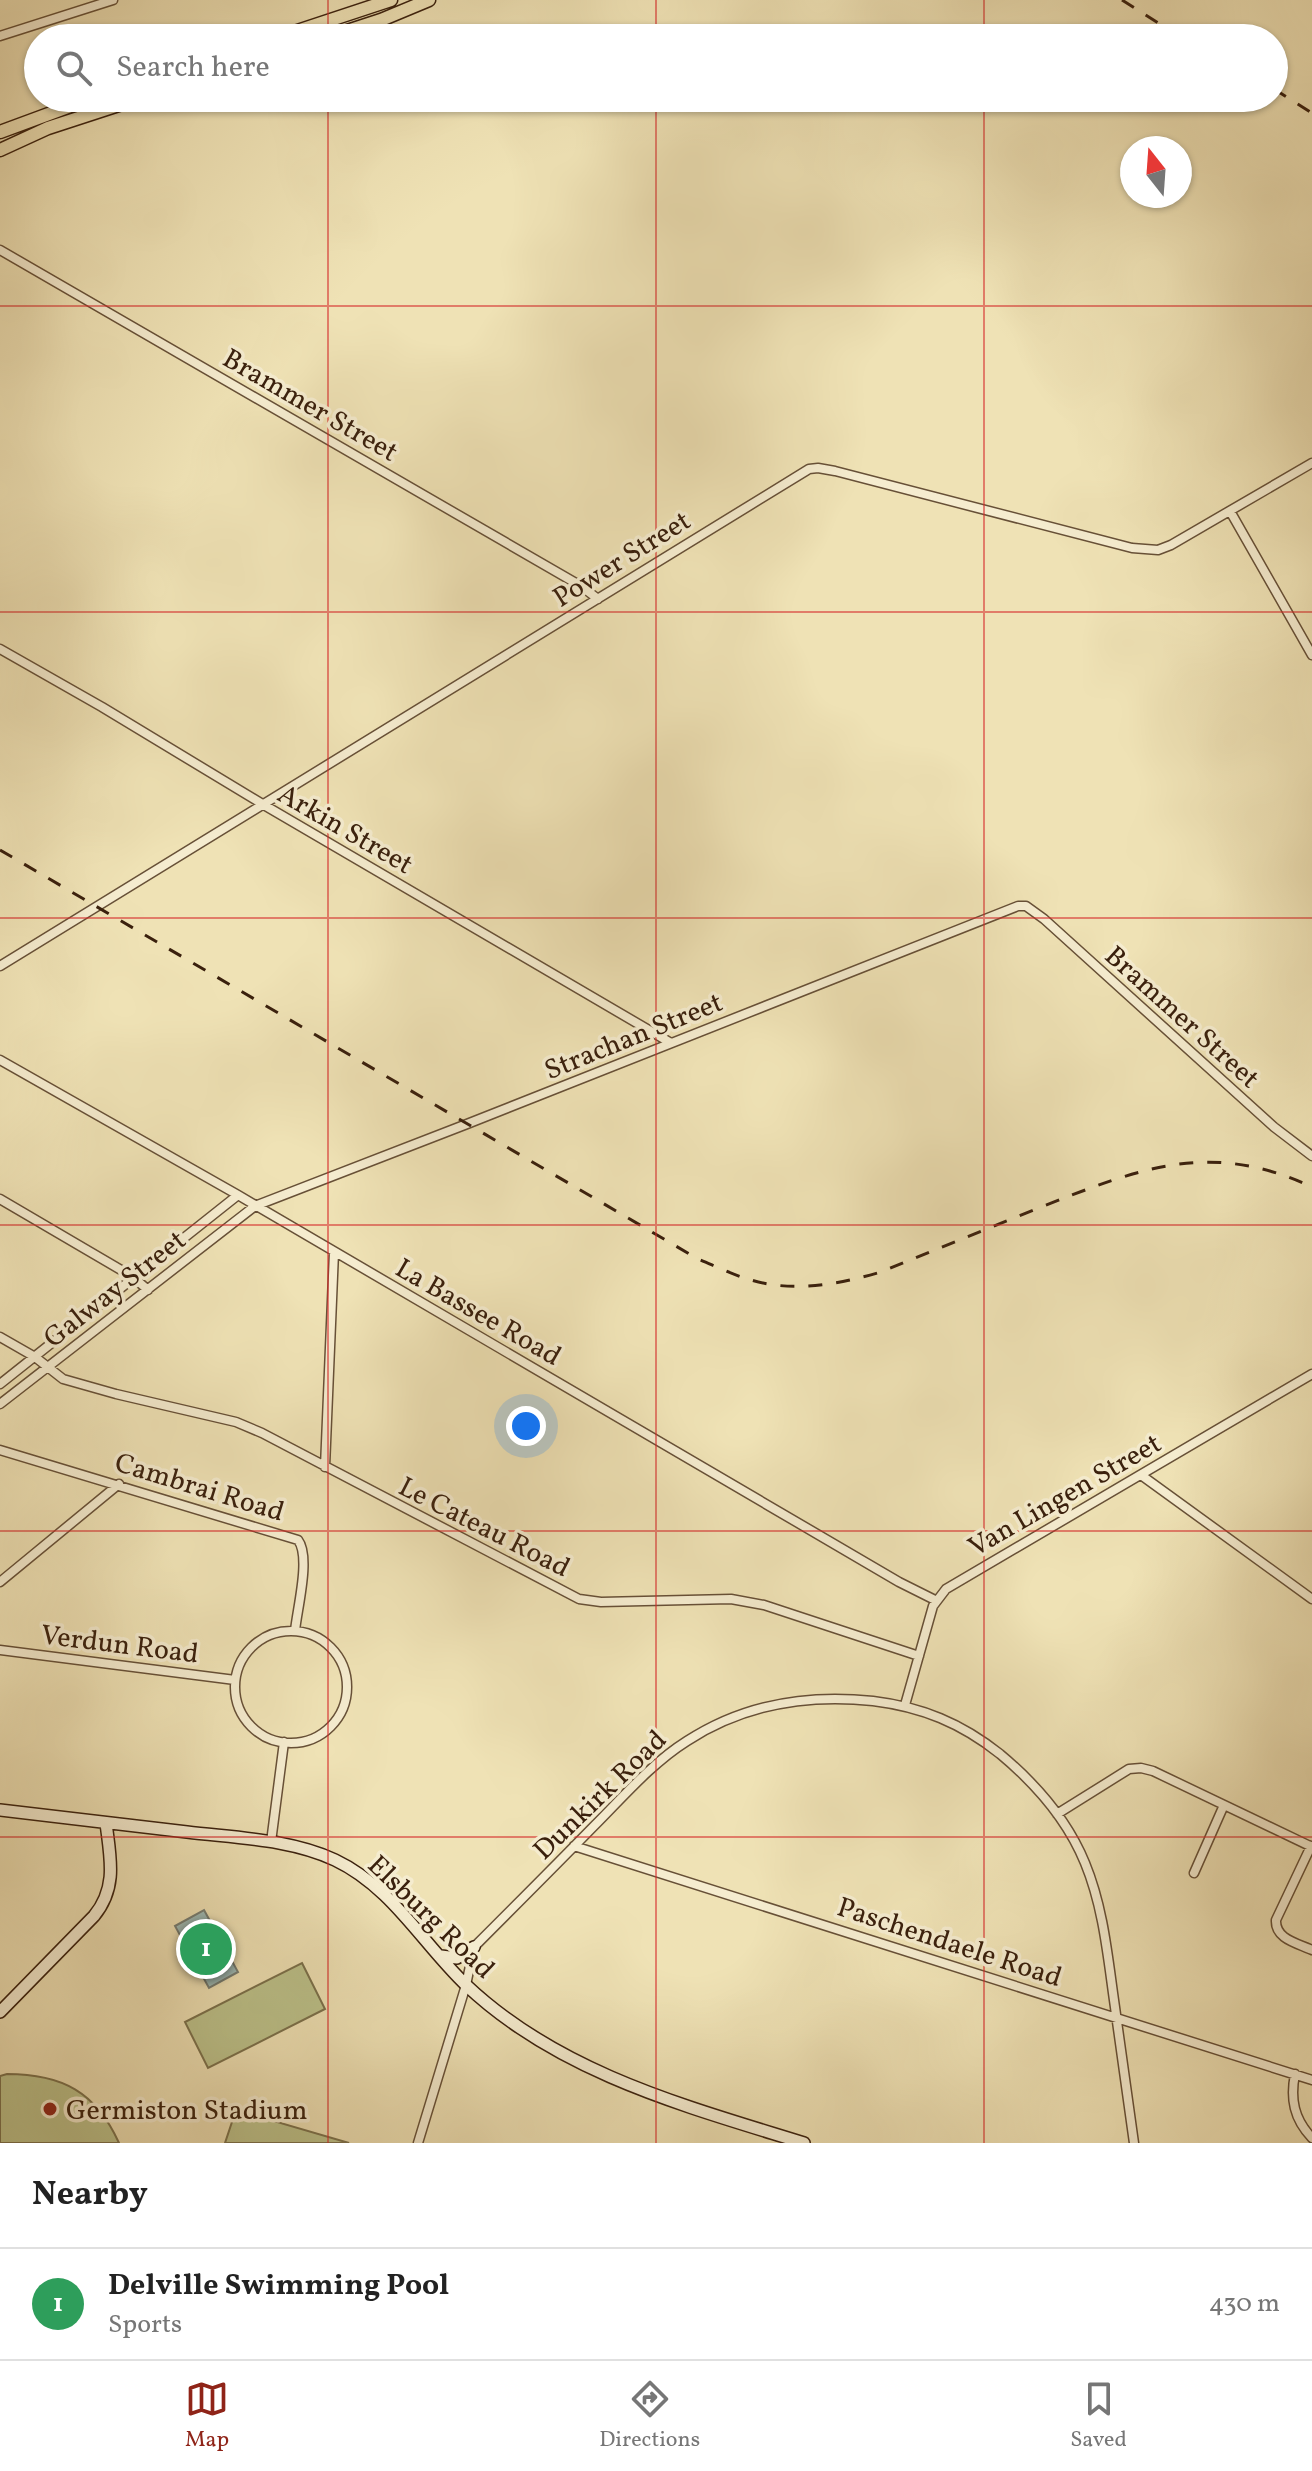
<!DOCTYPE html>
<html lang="en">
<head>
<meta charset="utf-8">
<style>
  body { margin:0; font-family:Vollkorn,serif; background:#f2f2f2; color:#222 }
  .compass { position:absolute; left:1120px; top:136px; width:72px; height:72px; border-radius:50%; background:#fff; box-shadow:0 2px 6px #0004; rotate:343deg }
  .you { position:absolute; left:526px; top:1426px; width:28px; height:28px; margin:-20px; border:6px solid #fff; border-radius:50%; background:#1a73e8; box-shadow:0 0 0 12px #1a73e833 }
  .badge { display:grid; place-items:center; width:52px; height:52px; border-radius:50%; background:#8f2418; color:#fff; font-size:26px; font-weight:700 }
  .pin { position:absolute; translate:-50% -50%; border:4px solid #fff; box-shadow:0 2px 8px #0006 }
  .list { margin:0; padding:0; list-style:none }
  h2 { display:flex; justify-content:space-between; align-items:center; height:104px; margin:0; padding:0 32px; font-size:34px }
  h2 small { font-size:26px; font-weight:400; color:#767676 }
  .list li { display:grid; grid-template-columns:52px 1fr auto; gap:24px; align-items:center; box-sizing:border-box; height:112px; padding:0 32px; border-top:2px solid #e0e0e0 }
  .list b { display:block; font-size:30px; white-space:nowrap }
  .list p { margin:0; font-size:26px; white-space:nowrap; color:#767676 }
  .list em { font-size:26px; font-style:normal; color:#767676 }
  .icon { flex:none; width:44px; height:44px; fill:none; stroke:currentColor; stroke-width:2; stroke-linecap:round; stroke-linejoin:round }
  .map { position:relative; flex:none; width:1312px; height:2143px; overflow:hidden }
  .search { position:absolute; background:#fff; box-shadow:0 2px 6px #0004; left:24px; right:24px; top:24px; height:88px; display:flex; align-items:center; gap:20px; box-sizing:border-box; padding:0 28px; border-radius:44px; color:#767676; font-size:30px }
  .sheet { height:216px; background:#fff }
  nav { display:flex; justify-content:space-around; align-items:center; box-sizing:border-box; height:112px; border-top:2px solid #e0e0e0; background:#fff; font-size:22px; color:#767676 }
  nav a { display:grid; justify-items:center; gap:4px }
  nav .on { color:#8f2418 }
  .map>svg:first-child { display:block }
  .green { fill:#bcc28b; stroke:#7b714c; stroke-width:2 }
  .water { fill:#9ebcb8; stroke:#767e74; stroke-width:2 }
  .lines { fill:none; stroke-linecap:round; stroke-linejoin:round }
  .shore { stroke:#6c6e62; stroke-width:2 }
  .street-casing { stroke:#675037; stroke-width:11 }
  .secondary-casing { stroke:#3a200d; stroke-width:14 }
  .primary-casing { stroke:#3a200d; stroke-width:15 }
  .street { stroke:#f5eccf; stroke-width:8 }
  .secondary { stroke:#f5eccf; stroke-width:11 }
  .primary { stroke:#efe2b5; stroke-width:12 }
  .rail { stroke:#3a200d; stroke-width:3; stroke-dasharray:14 14; stroke-linecap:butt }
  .grid { fill:none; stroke:#d62828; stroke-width:2; stroke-opacity:0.55 }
  .poi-dot { fill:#8f2418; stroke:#f5eccf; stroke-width:3 }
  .labels { text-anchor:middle; stroke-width:7; stroke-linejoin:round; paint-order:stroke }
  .street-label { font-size:28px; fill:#3a200d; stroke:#f5eccf }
  .poi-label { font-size:28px; fill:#3a200d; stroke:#f5eccf; text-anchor:start }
</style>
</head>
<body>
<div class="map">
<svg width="1312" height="2143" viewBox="0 0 1312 2143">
  <rect width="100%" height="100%" fill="#efe2b5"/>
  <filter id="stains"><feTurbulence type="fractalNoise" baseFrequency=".0025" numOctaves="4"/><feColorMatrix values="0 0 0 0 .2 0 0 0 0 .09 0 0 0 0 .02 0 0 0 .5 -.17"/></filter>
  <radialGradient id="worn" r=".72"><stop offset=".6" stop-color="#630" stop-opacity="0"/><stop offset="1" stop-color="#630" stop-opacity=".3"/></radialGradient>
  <path class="green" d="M302 1963 325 2009 208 2068 185 2022Z
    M7 2074C62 2074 96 2092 119 2143H0V2076Z
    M236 2110 349 2143H225Z"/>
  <path class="water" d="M204 1910 238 1972 209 1988 175 1926Z"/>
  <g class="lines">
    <path class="shore" d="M198 1922 202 1924 225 1966 224 1970 215 1975 211 1974 188 1932 189 1927Z"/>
    <g class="street-casing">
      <path id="street" d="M0 36 113 0
        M0 250 581 586 598 599
        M1230 511 1312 655
        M0 649 102 707 264 805 671 1043
        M0 966 809 469 818 468 835 471 1132 548 1158 550 1171 545 1312 463
        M0 1060 238 1195 899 1582 935 1600
        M0 1199 133 1277 148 1290
        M0 1337 35 1357 63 1379 116 1394 236 1422 262 1433 579 1599 601 1602 731 1599 764 1605 919 1656
        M0 1384 238 1195
        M0 1404 255 1206 467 1124 1018 906H1026L1044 919 1274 1127 1312 1156
        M0 1450 298 1540C311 1557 297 1609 295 1631
        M325 1467 334 1252
        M1141 1475 1312 1599
        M0 1582 119 1484
        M235 1687a56 56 0 1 1 112 0a56 56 0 1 1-112 0Z
        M0 1650 235 1680
        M905 1705 933 1606 946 1589 1312 1374
        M1057 1814 1129 1769 1141 1768 1153 1771 1312 1847
        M271 1842 284 1742
        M574 1846 1312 2080
        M1311 1846 1276 1920C1275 1939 1297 1943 1312 1950
        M1194 1873 1224 1805
        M1295 2074C1290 2099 1294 2119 1312 2138
        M418 2143 466 1985 474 1947C514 1907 554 1867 594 1826 623 1797 652 1763 687 1741 744 1704 808 1694 873 1701 922 1707 961 1723 1000 1754 1036 1784 1067 1819 1085 1863 1102 1904 1107 1949 1113 1993 1120 2043 1127 2093 1134 2143"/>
    </g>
    <g class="secondary-casing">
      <path id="secondary" d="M0 1810C62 1817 125 1825 187 1832 236 1838 290 1839 335 1860 392 1887 422 1943 466 1985 559 2073 685 2106 804 2143
        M441 1956 457 1958 474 1947
        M0 2012 94 1916C118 1887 110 1857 106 1823"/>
    </g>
    <g class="primary-casing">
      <path id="primary" d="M276 38 391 0
        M326 38 381 20 429 0
        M0 132 92 98
        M0 150 48 128 140 98"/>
    </g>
    <use href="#street" class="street"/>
    <use href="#secondary" class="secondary"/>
    <use href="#primary" class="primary"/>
    <path class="rail" d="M1122 0 1182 38
      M1274 89 1312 113
      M0 850 698 1259C715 1266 733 1275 751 1280 795 1293 839 1284 881 1272 934 1250 987 1229 1041 1207 1139 1169 1209 1139 1312 1187"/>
  </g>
  <path class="grid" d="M328 0V38M656 0V38M984 0V38M328 98V2143M656 98V2143M984 98V2143M0 306H1312M0 612H1312M0 918H1312M0 1225H1312M0 1531H1312M0 1837H1312"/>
  <circle class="poi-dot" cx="50" cy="2109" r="8"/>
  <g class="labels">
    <g class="street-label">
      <text transform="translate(311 404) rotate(30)" y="10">Brammer Street</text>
      <text transform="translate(621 558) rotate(-32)" y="10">Power Street</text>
      <text transform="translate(346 828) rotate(30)" y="10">Arkin Street</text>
      <text transform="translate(1183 1016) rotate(42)" y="10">Brammer Street</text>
      <text transform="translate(633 1035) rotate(-22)" y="10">Strachan Street</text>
      <text transform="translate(114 1288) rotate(-38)" y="10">Galway Street</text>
      <text transform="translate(479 1311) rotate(30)" y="10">La Bassee Road</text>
      <text transform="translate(200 1486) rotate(17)" y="10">Cambrai Road</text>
      <text transform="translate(1064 1494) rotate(-30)" y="10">Van Lingen Street</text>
      <text transform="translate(485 1526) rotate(27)" y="10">Le Cateau Road</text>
      <text transform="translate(120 1643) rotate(7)" y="10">Verdun Road</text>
      <text transform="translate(599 1794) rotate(-44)" y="10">Dunkirk Road</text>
      <text transform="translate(432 1916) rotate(44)" y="10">Elsburg Road</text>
      <text transform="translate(950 1941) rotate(18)" y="10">Paschendaele Road</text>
    </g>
    <g class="poi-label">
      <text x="66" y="2119">Germiston Stadium</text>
    </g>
  </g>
  <rect width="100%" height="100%" filter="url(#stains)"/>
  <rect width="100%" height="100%" fill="url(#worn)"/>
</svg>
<svg class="compass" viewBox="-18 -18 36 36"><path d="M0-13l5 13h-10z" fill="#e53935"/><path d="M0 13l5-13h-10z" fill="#767676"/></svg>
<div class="you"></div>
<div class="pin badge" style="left:206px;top:1949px;background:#2e9e5b">1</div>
<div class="search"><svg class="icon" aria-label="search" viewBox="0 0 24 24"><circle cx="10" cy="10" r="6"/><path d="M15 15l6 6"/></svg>Search here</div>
</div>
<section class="sheet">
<h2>Nearby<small></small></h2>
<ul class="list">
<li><span class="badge" style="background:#2e9e5b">1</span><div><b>Delville Swimming Pool</b><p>Sports</p></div><em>430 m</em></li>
</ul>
</section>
<nav>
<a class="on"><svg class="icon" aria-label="map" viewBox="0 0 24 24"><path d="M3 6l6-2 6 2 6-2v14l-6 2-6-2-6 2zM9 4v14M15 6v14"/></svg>Map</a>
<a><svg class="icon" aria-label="directions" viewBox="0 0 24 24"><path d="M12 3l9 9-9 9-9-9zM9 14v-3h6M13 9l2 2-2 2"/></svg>Directions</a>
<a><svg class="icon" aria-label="saved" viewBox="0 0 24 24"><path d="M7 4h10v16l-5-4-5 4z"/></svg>Saved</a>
</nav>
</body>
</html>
